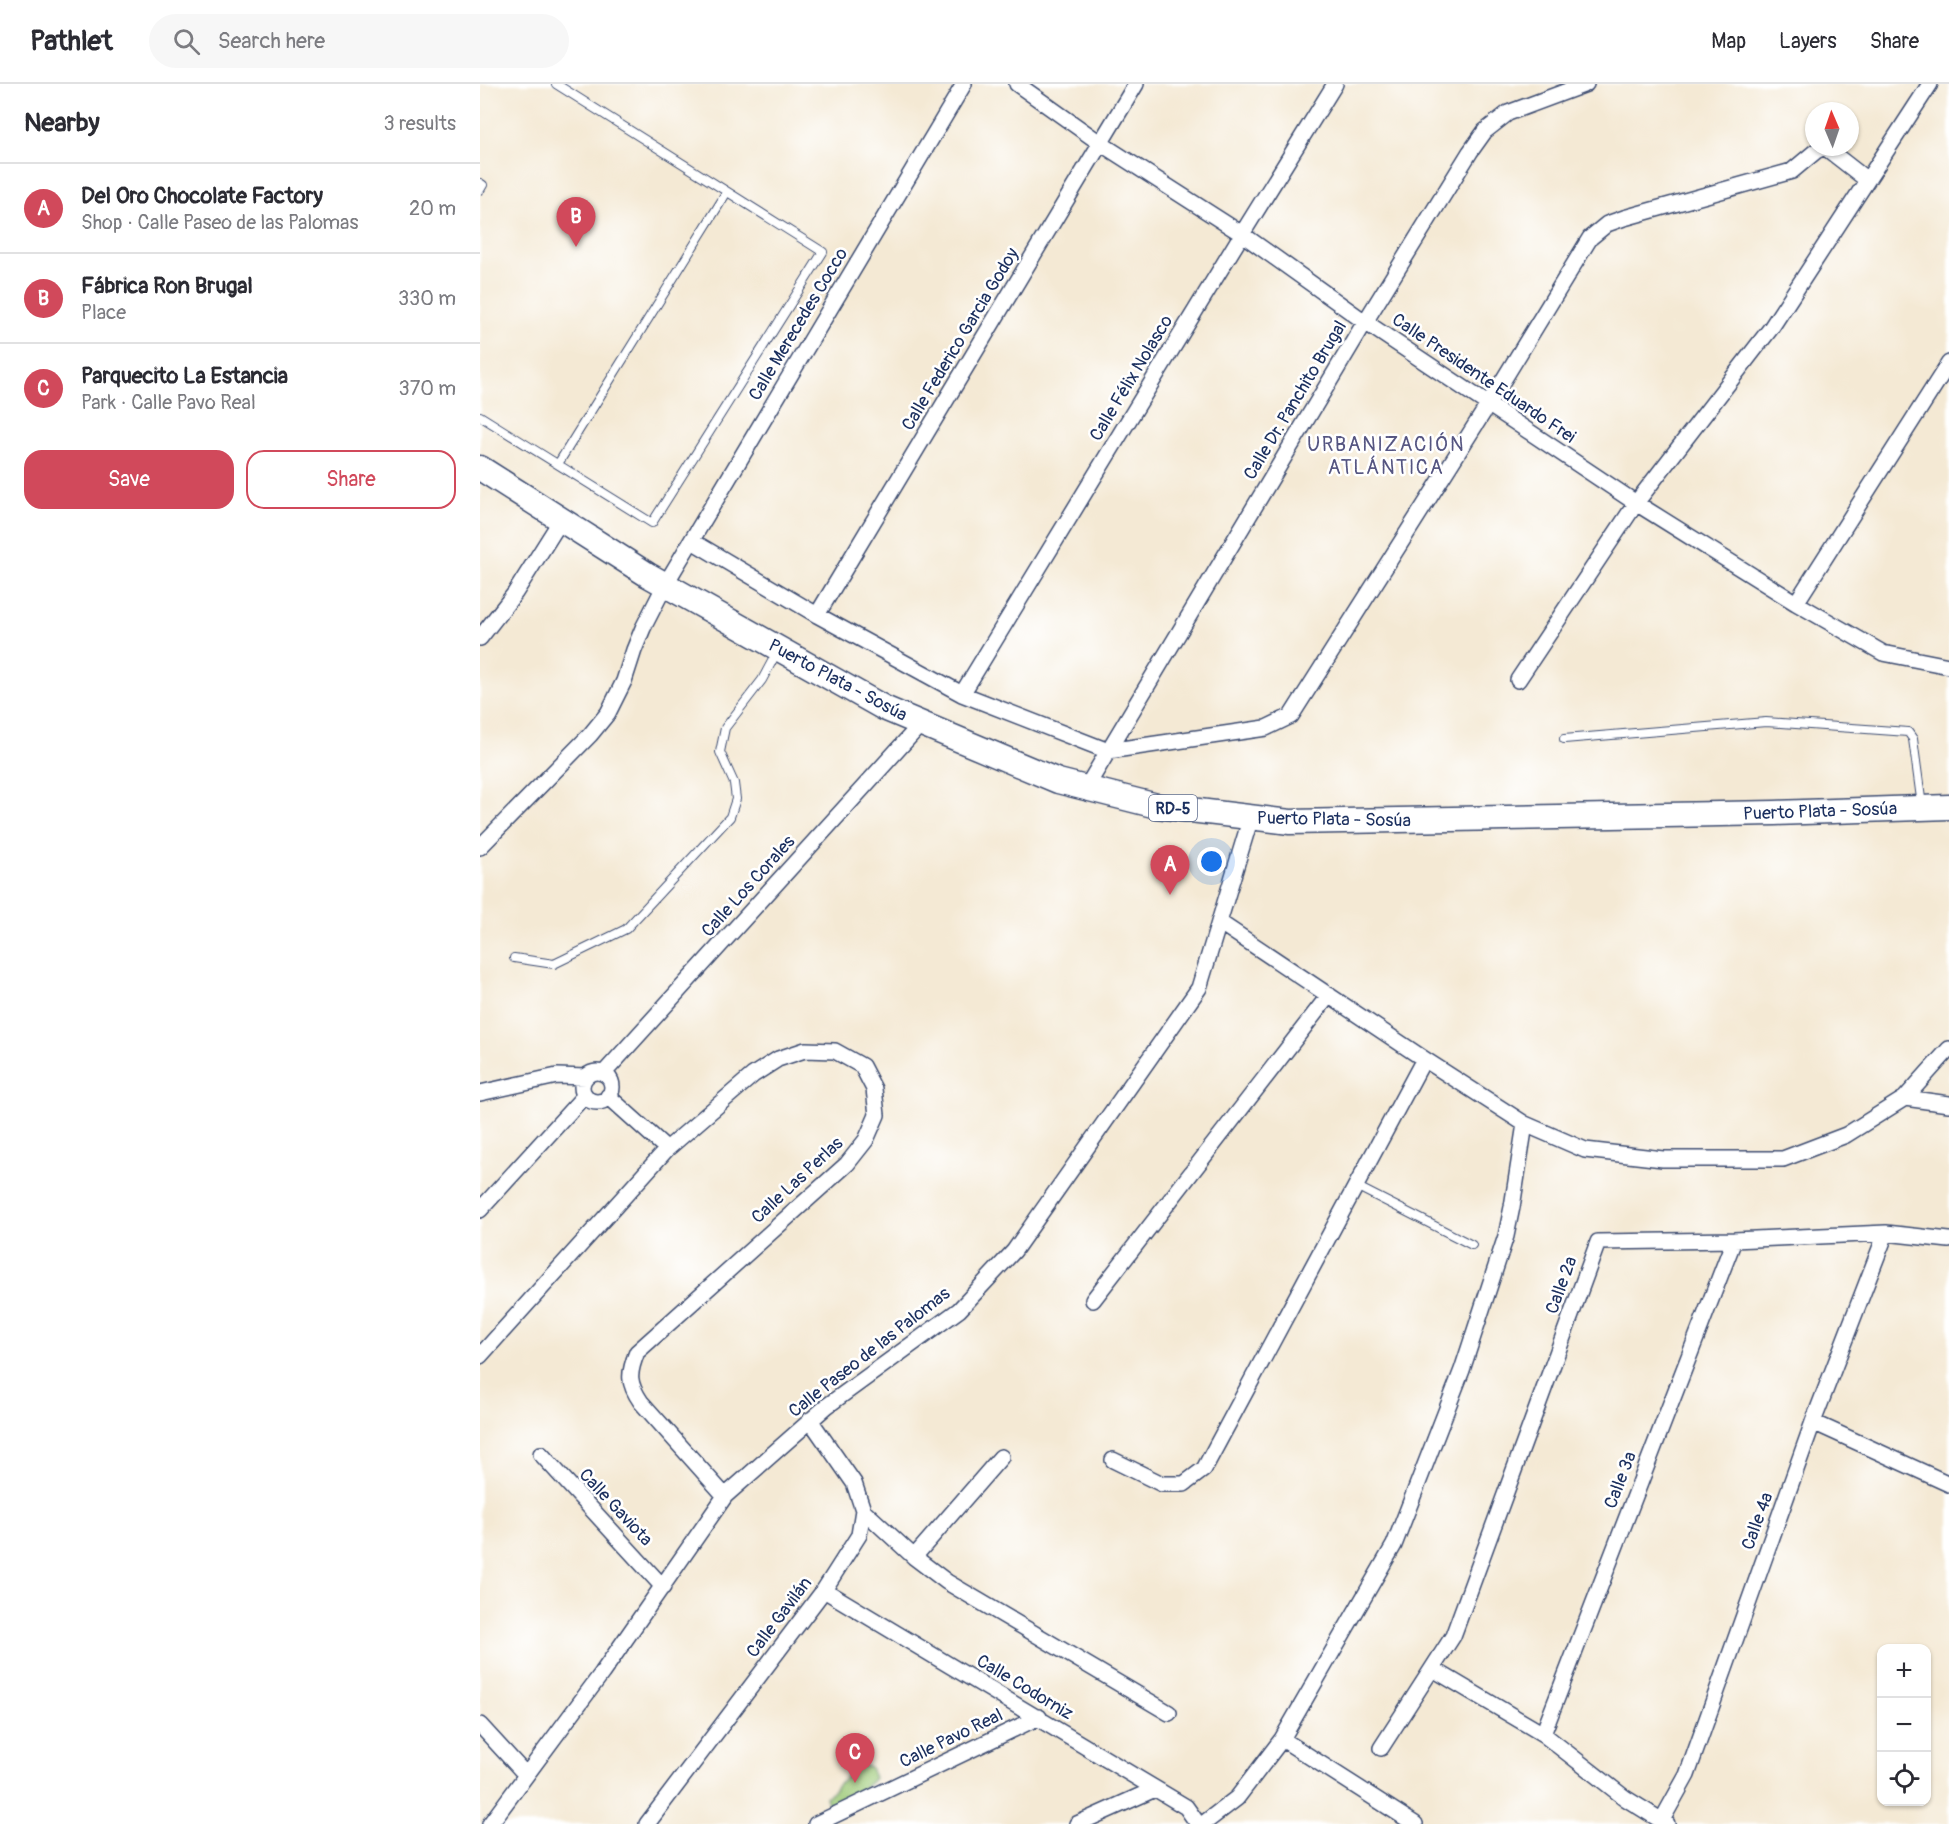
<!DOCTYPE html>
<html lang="en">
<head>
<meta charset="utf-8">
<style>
  body { margin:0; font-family:Pangolin,sans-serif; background:#f7f7f7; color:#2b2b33 }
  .controls { position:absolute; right:18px; bottom:18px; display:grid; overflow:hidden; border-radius:12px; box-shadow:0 2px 4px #0004 }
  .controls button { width:54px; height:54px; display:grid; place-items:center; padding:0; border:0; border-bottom:2px solid #e1e1e2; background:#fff; color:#2b2b33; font:30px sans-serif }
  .compass { position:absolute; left:1325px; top:18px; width:54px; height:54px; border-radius:50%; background:#fff; box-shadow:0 2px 4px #0004; rotate:358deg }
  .you { position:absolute; left:732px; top:778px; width:21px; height:21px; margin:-15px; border:4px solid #fff; border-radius:50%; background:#1a73e8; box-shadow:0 0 0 9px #1a73e833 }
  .badge { display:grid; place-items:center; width:39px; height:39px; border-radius:50%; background:#d1495b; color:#fff; font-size:20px; font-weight:700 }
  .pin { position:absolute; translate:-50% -50px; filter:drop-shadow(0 2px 3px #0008) }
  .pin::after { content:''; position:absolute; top:32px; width:21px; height:18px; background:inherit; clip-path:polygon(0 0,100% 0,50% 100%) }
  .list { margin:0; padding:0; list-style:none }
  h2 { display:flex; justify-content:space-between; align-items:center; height:78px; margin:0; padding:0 24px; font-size:26px }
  h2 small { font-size:20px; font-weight:400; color:#7c7c81 }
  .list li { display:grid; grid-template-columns:39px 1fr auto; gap:18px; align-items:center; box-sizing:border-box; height:90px; padding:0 24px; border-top:2px solid #e1e1e2 }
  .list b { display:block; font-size:22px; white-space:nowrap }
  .list p { margin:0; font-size:20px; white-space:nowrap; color:#7c7c81 }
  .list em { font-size:20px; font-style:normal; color:#7c7c81 }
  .actions { display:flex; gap:12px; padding:18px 24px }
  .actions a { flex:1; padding:14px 0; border:2px solid #d1495b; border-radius:18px; text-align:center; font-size:21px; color:#d1495b }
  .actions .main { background:#d1495b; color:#fff }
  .icon { flex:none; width:33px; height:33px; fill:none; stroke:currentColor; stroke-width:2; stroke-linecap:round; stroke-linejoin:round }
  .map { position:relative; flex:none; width:1469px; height:1740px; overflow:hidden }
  header { display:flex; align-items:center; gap:36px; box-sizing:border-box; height:84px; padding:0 30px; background:#fff; border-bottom:2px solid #e1e1e2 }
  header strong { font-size:28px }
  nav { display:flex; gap:33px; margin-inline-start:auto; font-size:21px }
  .search { width:420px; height:54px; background:#f7f7f7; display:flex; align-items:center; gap:15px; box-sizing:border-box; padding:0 21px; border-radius:33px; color:#7c7c81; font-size:22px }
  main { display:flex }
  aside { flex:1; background:#fff }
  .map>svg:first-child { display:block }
  .green { fill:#9eca78; stroke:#5c7c6b; stroke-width:1.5 }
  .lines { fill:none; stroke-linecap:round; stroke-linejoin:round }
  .service-casing { stroke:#3c4b70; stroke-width:10 }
  .minor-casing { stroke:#3c4b70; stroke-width:18 }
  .primary-casing { stroke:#3c4b70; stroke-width:27 }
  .service { stroke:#fff; stroke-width:8 }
  .minor { stroke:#fff; stroke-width:15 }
  .primary { stroke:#fff; stroke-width:24 }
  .labels { text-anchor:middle; stroke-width:5; stroke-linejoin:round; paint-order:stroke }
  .shield { fill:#fff; stroke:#5f6d8e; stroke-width:1.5 }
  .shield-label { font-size:16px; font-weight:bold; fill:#1b2f5e }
  .street-label { font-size:18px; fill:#1b2f5e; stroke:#fff }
  .neighbourhood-label { font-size:20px; letter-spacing:1.5px; fill:#555581; stroke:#fff }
</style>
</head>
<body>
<header>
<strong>Pathlet</strong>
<div class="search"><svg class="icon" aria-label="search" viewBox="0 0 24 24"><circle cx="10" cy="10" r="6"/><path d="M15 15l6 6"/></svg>Search here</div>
<nav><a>Map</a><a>Layers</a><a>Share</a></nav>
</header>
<main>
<aside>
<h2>Nearby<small>3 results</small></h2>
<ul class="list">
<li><span class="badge">A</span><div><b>Del Oro Chocolate Factory</b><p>Shop · Calle Paseo de las Palomas</p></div><em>20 m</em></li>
<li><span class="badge">B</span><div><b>Fábrica Ron Brugal</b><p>Place</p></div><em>330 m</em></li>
<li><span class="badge">C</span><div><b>Parquecito La Estancia</b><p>Park · Calle Pavo Real</p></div><em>370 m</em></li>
</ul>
<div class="actions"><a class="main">Save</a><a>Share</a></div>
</aside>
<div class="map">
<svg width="1469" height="1740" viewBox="0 0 1469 1740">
  <rect width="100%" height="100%" fill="#fff"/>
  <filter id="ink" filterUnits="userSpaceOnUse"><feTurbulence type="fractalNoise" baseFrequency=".0167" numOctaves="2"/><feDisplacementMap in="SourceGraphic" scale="12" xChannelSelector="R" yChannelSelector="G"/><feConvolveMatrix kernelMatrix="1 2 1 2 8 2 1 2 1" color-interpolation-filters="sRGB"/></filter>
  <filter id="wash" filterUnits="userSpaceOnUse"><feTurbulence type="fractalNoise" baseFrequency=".008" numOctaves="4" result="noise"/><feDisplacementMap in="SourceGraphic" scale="24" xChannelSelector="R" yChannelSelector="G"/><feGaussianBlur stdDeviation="1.35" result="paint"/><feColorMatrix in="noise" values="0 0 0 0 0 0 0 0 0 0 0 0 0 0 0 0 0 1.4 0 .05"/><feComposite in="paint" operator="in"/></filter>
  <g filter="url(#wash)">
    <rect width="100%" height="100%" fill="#f4e9d4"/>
    <path class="green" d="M378 1680 390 1683 394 1694C385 1706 364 1717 348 1720L346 1713Z"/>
  </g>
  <g filter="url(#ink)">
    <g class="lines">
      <g class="service-casing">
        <path id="service" d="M0 99 3 101 0 106
          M0 332 172 439 343 168 76 0
          M78 380 247 108
          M1084 655 1286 638 1428 648 1433 655 1442 722
          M34 874 74 880 146 845 250 733 256 715 254 699 240 668 245 644 282 596 298 566
          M876 1102 992 1161"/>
      </g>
      <g class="minor-casing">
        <path id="minor" d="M537 0 620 59 762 150 885 238 1156 419 1316 519 1403 569 1469 582
          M212 457 337 531 482 610 628 667 786 644 811 632 1008 321 1110 154 1127 140 1144 134 1312 87 1336 67 1342 64H1346L1387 96
          M1316 519 1469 279
          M337 531 656 0
          M0 554 35 509 81 436
          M1038 596 1156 419 1291 244 1450 0
          M482 610 762 150 855 0
          M606 704 885 238 990 68 1005 47 1028 29 1106 0
          M0 763 110 651 128 629 144 597 154 566 163 544 185 501 484 0
          M739 838 944 975 1045 1040 1105 1066 1183 1075H1303L1366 1051 1425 1014 1469 965
          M102 1003a15 15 0 1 1 30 0a15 15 0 1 1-30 0Z
          M124 989 441 640
          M0 1009 77 992 106 993
          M128 1012 187 1065
          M1425 1014 1469 1020
          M0 1126 105 1011
          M613 1216 849 911
          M0 1272 187 1065 273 991 298 975 325 966 355 967 382 982 394 1005 397 1031 386 1056 367 1080 157 1268C148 1290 148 1299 161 1318L245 1412
          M1333 1338 1469 1400
          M61 1370 183 1503
          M633 1376 682 1400H704L724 1385 944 975
          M383 1426 434 1473 521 1373
          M434 1473 467 1498 689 1629
          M344 1506 706 1723 718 1740
          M953 1585 1063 1650 1145 1714 1187 1740
          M0 1641 46 1691
          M1063 1650 1254 1156
          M901 1664 973 1552 1118 1158 1254 1156 1406 1149 1469 1156
          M1182 1736 1207 1691 1333 1338 1406 1149
          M10 1740 122 1589 245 1412 347 1322 479 1226 534 1167 719 904 771 733
          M167 1740 344 1506 379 1451 383 1426 374 1399 330 1336
          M336 1740 559 1633
          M597 1740 675 1705
          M723 1740 757 1714 802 1655
          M935 1740 802 1655 914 1461 982 1286 1026 1152 1032 1123 1045 1040"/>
      </g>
      <g class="primary-casing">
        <path id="primary" d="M0 384 168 491 404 624 578 697 677 722 810 738 1295 729 1469 723"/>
      </g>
      <use href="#service" class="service"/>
      <use href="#minor" class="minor"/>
      <use href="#primary" class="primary"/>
    </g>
  </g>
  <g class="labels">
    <rect class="shield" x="669" y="711" width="48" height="26" rx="4.5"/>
    <g class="shield-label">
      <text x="693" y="730">RD-5</text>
    </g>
    <g class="street-label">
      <text transform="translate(318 240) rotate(-59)" y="6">Calle Merecedes Cocco</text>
      <text transform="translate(480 255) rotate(-59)" y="6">Calle Federico Garcia Godoy</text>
      <text transform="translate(651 294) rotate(-59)" y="6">Calle Félix Nolasco</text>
      <text transform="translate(1004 294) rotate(34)" y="6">Calle Presidente Eduardo Frei</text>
      <text transform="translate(815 316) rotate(-59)" y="6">Calle Dr. Panchito Brugal</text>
      <text transform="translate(358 596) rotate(28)" y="6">Puerto Plata - Sosúa</text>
      <text transform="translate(1340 727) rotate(-2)" y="6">Puerto Plata - Sosúa</text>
      <text transform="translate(854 735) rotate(1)" y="6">Puerto Plata - Sosúa</text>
      <text transform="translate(268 802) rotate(-48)" y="6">Calle Los Corales</text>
      <text transform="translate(317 1096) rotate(-43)" y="6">Calle Las Perlas</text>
      <text transform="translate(1081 1201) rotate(-70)" y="6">Calle 2ª</text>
      <text transform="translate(389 1268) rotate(-38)" y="6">Calle Paseo de las Palomas</text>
      <text transform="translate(1140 1396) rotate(-69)" y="6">Calle 3ª</text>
      <text transform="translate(136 1423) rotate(47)" y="6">Calle Gaviota</text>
      <text transform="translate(1277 1437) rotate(-70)" y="6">Calle 4ª</text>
      <text transform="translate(299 1533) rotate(-53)" y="6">Calle Gavilán</text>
      <text transform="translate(545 1603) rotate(31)" y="6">Calle Codorniz</text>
      <text transform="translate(471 1654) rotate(-26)" y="6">Calle Pavo Real</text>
    </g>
    <g class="neighbourhood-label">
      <text x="906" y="367">URBANIZACIÓN<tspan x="906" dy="23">ATLÁNTICA</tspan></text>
    </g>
  </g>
</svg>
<div class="controls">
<button>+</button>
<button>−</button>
<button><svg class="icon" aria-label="locate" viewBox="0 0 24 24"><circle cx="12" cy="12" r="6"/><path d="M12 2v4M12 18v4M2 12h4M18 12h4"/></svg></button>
</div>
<svg class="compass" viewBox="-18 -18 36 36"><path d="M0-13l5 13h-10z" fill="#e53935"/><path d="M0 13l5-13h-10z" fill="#7c7c81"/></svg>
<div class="you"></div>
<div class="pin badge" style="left:690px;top:811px">A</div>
<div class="pin badge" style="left:96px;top:163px">B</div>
<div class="pin badge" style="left:375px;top:1699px">C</div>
</div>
</main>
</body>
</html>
